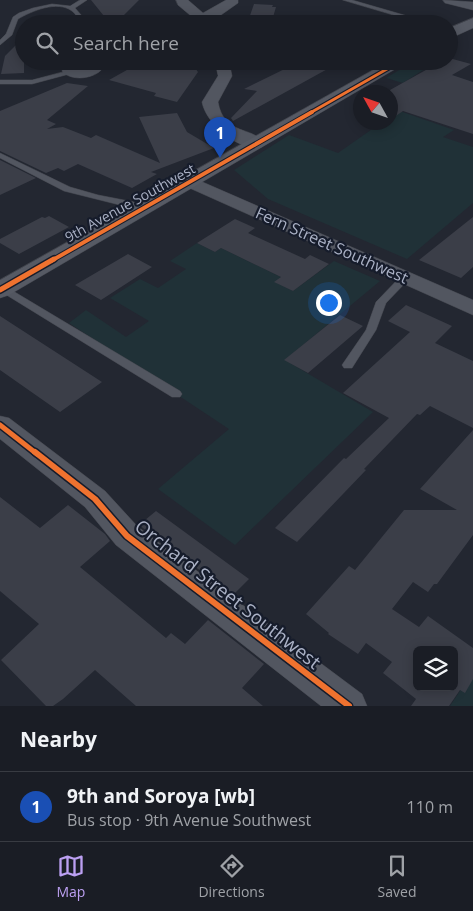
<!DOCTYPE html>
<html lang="en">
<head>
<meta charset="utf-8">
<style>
  body { margin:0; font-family:"Open Sans",sans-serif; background:#272a32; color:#f1f3f6 }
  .controls { position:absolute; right:15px; bottom:15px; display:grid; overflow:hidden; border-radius:8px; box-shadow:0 2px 12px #0003 }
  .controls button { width:45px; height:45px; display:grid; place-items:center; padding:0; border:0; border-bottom:1px solid #383b42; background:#1a1d25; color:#f1f3f6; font:25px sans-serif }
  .compass { position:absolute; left:353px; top:85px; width:45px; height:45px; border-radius:50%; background:#1a1d25; box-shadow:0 2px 12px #0003; rotate:310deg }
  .you { position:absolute; left:328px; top:302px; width:18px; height:18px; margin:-12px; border:4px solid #fff; border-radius:50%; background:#1a73e8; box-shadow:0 0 0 8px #1a73e833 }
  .badge { display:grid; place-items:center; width:32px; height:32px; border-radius:50%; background:#bca0f2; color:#fff; font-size:16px; font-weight:700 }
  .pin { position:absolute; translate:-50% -41px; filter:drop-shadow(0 1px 2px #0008) }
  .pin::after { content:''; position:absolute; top:26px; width:18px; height:15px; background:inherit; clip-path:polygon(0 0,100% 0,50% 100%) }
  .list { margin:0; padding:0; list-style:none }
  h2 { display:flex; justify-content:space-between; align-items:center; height:65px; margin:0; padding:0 20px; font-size:21px }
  h2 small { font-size:16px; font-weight:400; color:#9fa2a7 }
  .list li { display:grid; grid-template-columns:32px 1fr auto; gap:15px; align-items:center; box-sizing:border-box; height:70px; padding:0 20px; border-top:1px solid #383b42 }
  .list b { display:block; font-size:19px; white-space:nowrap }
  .list p { margin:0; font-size:16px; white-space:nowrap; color:#9fa2a7 }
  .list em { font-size:16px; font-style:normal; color:#9fa2a7 }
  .icon { flex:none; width:28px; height:28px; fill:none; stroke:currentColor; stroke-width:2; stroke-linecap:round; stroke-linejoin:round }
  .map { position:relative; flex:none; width:473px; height:706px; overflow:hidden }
  .search { position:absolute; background:#1a1d25; box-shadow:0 2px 12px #0003; left:15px; right:15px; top:15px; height:55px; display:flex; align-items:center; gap:12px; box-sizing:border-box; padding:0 18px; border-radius:28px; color:#9fa2a7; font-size:19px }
  .sheet { height:135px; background:#1a1d25 }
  nav { display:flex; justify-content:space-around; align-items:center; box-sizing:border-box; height:70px; border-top:1px solid #383b42; background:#1a1d25; font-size:14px; color:#9fa2a7 }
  nav a { display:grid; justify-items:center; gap:2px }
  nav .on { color:#bca0f2 }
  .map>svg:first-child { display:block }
  .green { fill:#203137 }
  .building { fill:#3b3e48; fill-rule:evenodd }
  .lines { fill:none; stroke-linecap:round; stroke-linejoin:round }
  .lane-casing { stroke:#3f424a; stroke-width:1 }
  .street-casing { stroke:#3f424a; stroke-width:1 }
  .secondary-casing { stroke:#3f424a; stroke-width:1 }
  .lane { fill:#525660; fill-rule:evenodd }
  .street { fill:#525660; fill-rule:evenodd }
  .secondary { fill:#565a64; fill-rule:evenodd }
  .cycleway-far3-casing { stroke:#161c2b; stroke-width:5 }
  .cycleway-far2-casing { stroke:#161c2b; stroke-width:6 }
  .cycleway-far1-casing { stroke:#161c2b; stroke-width:8 }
  .cycleway-casing { stroke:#161c2b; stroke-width:9 }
  .cycleway-far3 { stroke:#ef722f; stroke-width:3 }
  .cycleway-far2 { stroke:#ef722f; stroke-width:4 }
  .cycleway-far1 { stroke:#ef722f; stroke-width:5 }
  .cycleway { stroke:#ef722f; stroke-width:6 }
  .labels { text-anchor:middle; stroke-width:4.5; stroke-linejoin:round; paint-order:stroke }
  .far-street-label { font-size:14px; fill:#aab1c5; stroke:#161c2b }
  .street-label { font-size:16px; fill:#aab1c5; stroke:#161c2b }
  .near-street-label { font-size:19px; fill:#aab1c5; stroke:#161c2b }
</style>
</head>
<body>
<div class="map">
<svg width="473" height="706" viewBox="0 0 473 706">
  <rect width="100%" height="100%" fill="#232731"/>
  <path class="green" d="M414 61H437L403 83 386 78Z
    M391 108 454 130 443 137 473 147V203L407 259 268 199 234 170 289 135 338 153 378 125 382 126 390 122Z
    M197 243 215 252 221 248 281 277 275 282 293 291 334 261 380 281 285 360 373 412 235 545 158 489 229 429 69 323 86 310 126 337 149 321 110 298 140 279 158 288 186 269 170 261Z
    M473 671V706H450Z"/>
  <path class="building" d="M91 0H139L119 20 108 21Z
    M254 4 273 5 272 7H276L271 24H247Z
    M24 37V73L1 74 5 56Z
    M449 58 471 64 452 75 473 82V134L403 111 390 120V90L442 61H449Z
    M143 61H190L198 72 177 102 154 96 156 93 109 80Z
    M301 61H342L233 121 231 118 257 91 244 89Z
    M67 83 88 86 47 120 56 124 47 129 63 127 91 138 96 135 160 163 139 117 177 113 187 132 214 148 151 172 157 174 132 188 78 164 64 171 58 168 46 173 0 151V111Z
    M0 160 36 178 0 195Z
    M49 216 69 227 19 254 0 243V239L42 217 45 218Z
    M473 217V267L461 278 419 260Z
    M235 219 255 228 248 233 305 259 310 255 329 264 293 291 274 282 281 277 221 248 215 252 197 243Z
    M128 254 152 267 101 300 75 285Z
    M406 305 452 326 435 343 473 361V428L430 406 420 415 417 414 364 469 366 470 297 542 275 528 344 458 346 459 389 418 343 393 410 332 388 321Z
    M340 315 363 326 308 373 284 360Z
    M0 316 102 382 60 412 0 370Z
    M473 430V535L437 584H434L428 592 413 582 392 609 419 627 428 616 473 648V679L465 693 460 690 449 706H411L416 699 383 673 392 662 366 643 358 654 328 634 329 633 306 614 349 566 355 570 404 510H457L420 489ZM417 650H454V686L456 687H417Z
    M0 497 40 528 68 505 105 534 110 541 80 567 166 638 171 633 185 644 208 620 264 664 242 688 263 706H136L95 670 63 699 53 706H46L1 660 39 624 0 591Z
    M156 511 249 579 233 595 139 525Z"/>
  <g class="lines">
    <g class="lane-casing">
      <path id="lane" d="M80 0H87L75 8 89 24H82C79 20 76 14 72 11 57 0 32 11 18 19L12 35 0 45V40L6 34 13 17 19 13 33 8 52 4 70 6Z
        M343 0H352L435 24H424Z
        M71 70 74 72 73 73 32 84H0V80H32Z
        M0 153 70 187 98 195 134 202 148 208 144 211 64 191 0 158Z
        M405 275 410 278 386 303 376 330 352 368H344L342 365 366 330 376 302 401 276Z
        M3 285 180 391 182 394 180 397H172L0 291V286Z"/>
    </g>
    <g class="street-casing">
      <path id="street" d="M176 0H188L203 13 226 0H238V3L221 15 201 22 197 21 178 5Z
        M443 0 473 2V10L445 3Z
        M95 61 103 68C95 79 71 82 62 71L65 63Z
        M215 61H229L232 76 218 102C224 136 253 126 264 143L262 147C239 152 206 124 202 102L218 76Z
        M191 177 473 300V315L185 186 182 182 185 178Z
        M0 416 9 418 105 491 138 527 362 694 367 706H321L116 545 85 507 0 439Z"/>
    </g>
    <g class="secondary-casing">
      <path id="secondary" d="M473 18V28L449 39V28Z
        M389 61H409L9 295 0 298V280Z"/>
    </g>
    <use href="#lane" class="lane"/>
    <use href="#street" class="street"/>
    <use href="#secondary" class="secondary"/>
    <g class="cycleway-far3-casing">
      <path id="cycleway-far3" d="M310 113 401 61"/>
    </g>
    <g class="cycleway-far2-casing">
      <path id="cycleway-far2" d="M51 261 312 112"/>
    </g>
    <g class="cycleway-far1-casing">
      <path id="cycleway-far1" d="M0 290 54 259
        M0 425 37 454"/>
    </g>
    <g class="cycleway-casing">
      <path id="cycleway" d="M35 452 95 499 127 536 349 706"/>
    </g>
    <use href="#cycleway-far3" class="cycleway-far3"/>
    <use href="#cycleway-far2" class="cycleway-far2"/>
    <use href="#cycleway-far1" class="cycleway-far1"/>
    <use href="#cycleway" class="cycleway"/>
  </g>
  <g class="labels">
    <g class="far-street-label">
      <text transform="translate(130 203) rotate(-29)" y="5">9th Avenue Southwest</text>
    </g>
    <g class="street-label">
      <text transform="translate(332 245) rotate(24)" y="6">Fern Street Southwest</text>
    </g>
    <g class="near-street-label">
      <text transform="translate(228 594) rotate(38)" y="7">Orchard Street Southwest</text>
    </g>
  </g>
</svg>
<div class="controls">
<button><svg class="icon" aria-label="layers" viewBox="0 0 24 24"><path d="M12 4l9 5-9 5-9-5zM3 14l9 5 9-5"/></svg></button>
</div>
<svg class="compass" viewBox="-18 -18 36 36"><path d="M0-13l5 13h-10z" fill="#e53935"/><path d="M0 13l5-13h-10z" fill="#9fa2a7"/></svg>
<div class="you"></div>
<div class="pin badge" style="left:220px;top:158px;background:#1a4fb4">1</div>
<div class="search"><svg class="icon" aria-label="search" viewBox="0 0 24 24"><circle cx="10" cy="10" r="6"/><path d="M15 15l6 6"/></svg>Search here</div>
</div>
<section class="sheet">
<h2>Nearby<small></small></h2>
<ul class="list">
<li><span class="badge" style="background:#1a4fb4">1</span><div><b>9th and Soroya [wb]</b><p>Bus stop · 9th Avenue Southwest</p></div><em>110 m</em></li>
</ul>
</section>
<nav>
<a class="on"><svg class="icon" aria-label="map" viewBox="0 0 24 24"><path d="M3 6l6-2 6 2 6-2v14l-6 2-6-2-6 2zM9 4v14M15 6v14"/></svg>Map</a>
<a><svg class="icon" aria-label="directions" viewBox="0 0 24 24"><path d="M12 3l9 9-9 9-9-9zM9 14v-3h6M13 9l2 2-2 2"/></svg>Directions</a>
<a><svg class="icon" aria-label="saved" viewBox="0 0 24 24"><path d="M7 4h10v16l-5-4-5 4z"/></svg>Saved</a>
</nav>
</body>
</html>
